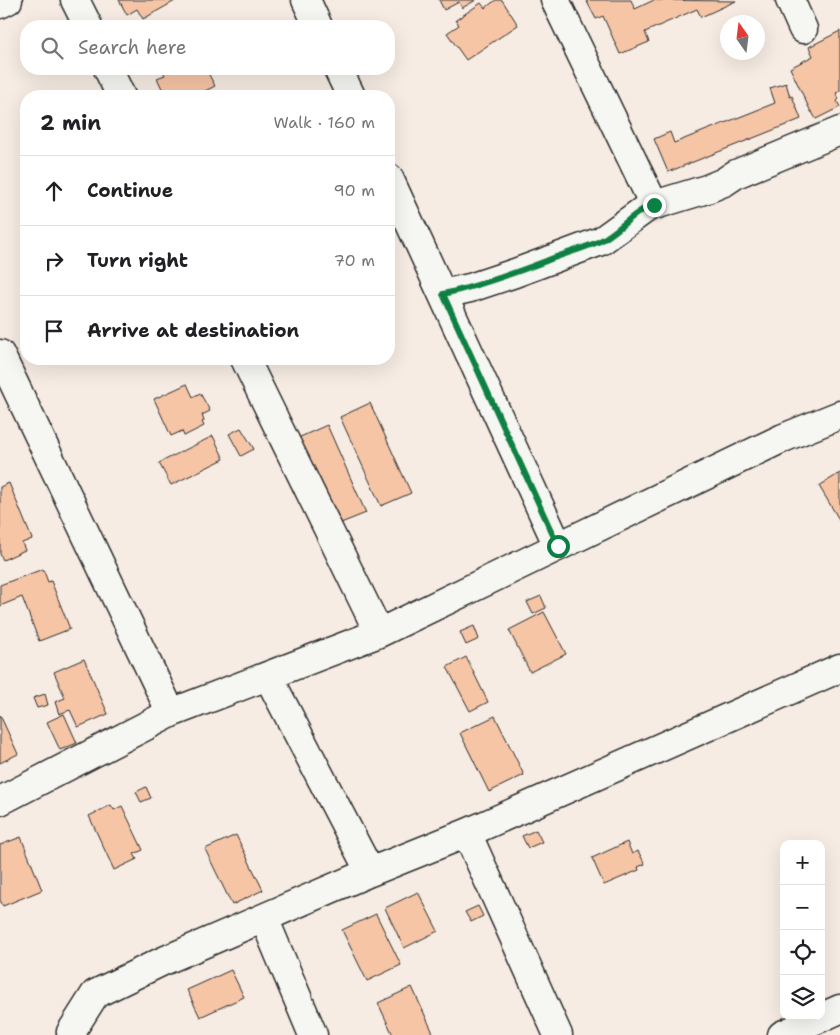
<!DOCTYPE html>
<html lang="en">
<head>
<meta charset="utf-8">
<style>
  body { margin:0; font-family:"Shantell Sans",sans-serif; background:#f6f6f6; color:#202124 }
  .controls { position:absolute; right:15px; bottom:15px; display:grid; overflow:hidden; border-radius:10px; box-shadow:0 5px 20px #0002 }
  .controls button { width:45px; height:45px; display:grid; place-items:center; padding:0; border:0; border-bottom:1px solid #e0e0e0; background:#fff; color:#202124; font:25px sans-serif }
  .compass { position:absolute; left:720px; top:15px; width:45px; height:45px; border-radius:50%; background:#fff; box-shadow:0 5px 20px #0002; rotate:346deg }
  .stop { position:absolute; width:15px; height:15px; margin:-11px; border:4px solid #0b8043; border-radius:50%; background:#fff }
  .stop.end { background:#0b8043; border-color:#fff; box-shadow:0 1px 5px #0008 }
  .list { margin:0; padding:0; list-style:none }
  h2 { display:flex; justify-content:space-between; align-items:center; height:65px; margin:0; padding:0 20px; font-size:21px }
  h2 small { font-size:16px; font-weight:400; color:#757577 }
  .list li { display:grid; grid-template-columns:32px 1fr auto; gap:15px; align-items:center; box-sizing:border-box; height:70px; padding:0 20px; border-top:1px solid #e0e0e0 }
  .list b { display:block; font-size:19px; white-space:nowrap }
  .list em { font-size:16px; font-style:normal; color:#757577 }
  .icon { flex:none; width:28px; height:28px; fill:none; stroke:currentColor; stroke-width:2; stroke-linecap:round; stroke-linejoin:round }
  .map { position:relative; flex:none; width:840px; height:1035px; overflow:hidden }
  .search { position:absolute; background:#fff; box-shadow:0 5px 20px #0002; left:20px; top:20px; width:375px; height:55px; display:flex; align-items:center; gap:12px; box-sizing:border-box; padding:0 18px; border-radius:20px; color:#757577; font-size:19px }
  .panel { position:absolute; background:#fff; box-shadow:0 5px 20px #0002; left:20px; top:90px; width:375px; height:275px; border-radius:20px }
  .map>svg:first-child { display:block }
  .building { fill:#f6c5a6; stroke:#2b2b2b }
  .lines { fill:none; stroke-linecap:round; stroke-linejoin:round }
  .minor-casing { stroke:#2b2b2b; stroke-width:31 }
  .minor { stroke:#f6f6f2; stroke-width:28 }
  .route { stroke:#0b8043; stroke-width:6 }
</style>
</head>
<body>
<div class="map">
<svg width="840" height="1035" viewBox="0 0 840 1035">
  <rect width="100%" height="100%" fill="#f6ece3"/>
  <filter id="ink" filterUnits="userSpaceOnUse"><feTurbulence type="fractalNoise" baseFrequency=".02" numOctaves="2"/><feDisplacementMap in="SourceGraphic" scale="10" xChannelSelector="R" yChannelSelector="G"/><feConvolveMatrix kernelMatrix="1 2 1 2 8 2 1 2 1" color-interpolation-filters="sRGB"/></filter>
  <g filter="url(#ink)">
    <path class="building" d="M119 0H174L175 1 143 19 137 9 127 15Z
      M439 0H476L462 8 459 2 444 10Z
      M496 0H502L518 25 466 60 447 33 459 25 456 20 481 3 485 8Z
      M586 0H631L635 9 654 0 736 1 701 17 697 9 645 32 649 42 620 54 603 16 596 19Z
      M840 31V91L836 93 839 99 837 101 840 107 816 119 812 112H811L790 68 813 56 809 47Z
      M162 69H206L215 86 195 96H175L173 91 165 95 157 78 165 75Z
      M786 83 790 97 792 96 801 119 668 172 654 139 670 132 674 143 775 103 770 88Z
      M187 384 193 397 200 393 210 411 202 415 204 421 202 422 204 426 184 436 182 431 171 436 154 399Z
      M370 403 411 493 381 506 340 417Z
      M327 425 366 513 336 525 298 438Z
      M241 428 254 449 241 456 229 434Z
      M213 436 224 459 171 485 159 463Z
      M840 473V521L819 486Z
      M9 483 32 539 22 543 25 550 3 560 0 554V487Z
      M43 569 48 582 51 581 70 629 39 641 22 597 0 606V585Z
      M541 596 546 608 533 614 527 602Z
      M544 612 566 654 530 672 509 630Z
      M474 626 479 639 466 645 460 632Z
      M466 657 488 702 470 711 447 667Z
      M84 659 108 714 78 727 70 710 59 714 55 702 65 698 54 672Z
      M45 694 48 705 37 708 33 698Z
      M64 714 77 743 60 750 47 722Z
      M0 715 18 754 0 763Z
      M495 716 524 775 489 792 460 733Z
      M146 787 151 798 141 802 136 792Z
      M111 805 114 810 122 806 143 850 134 854 137 859 114 870 89 816Z
      M536 830 542 842 528 848 522 836Z
      M236 835 263 890 232 905 205 849Z
      M21 837 42 890 3 906 0 900V845Z
      M627 842 632 854 638 851 645 864 638 867 639 870 604 885 592 858Z
      M418 892 438 931 404 948 385 908Z
      M478 906 483 916 471 922 465 912Z
      M376 914 401 965 367 981 342 930Z
      M231 970 244 997 200 1017 187 990Z
      M412 987 434 1035H393L378 1003Z"/>
    <g class="lines">
      <g class="minor-casing">
        <path id="minor" d="M75 0 88 26
          M306 0 318 26
          M555 0 654 205
          M790 0 803 29
          M0 4 8 0
          M108 69 121 96
          M338 69 351 96
          M389 178 558 546
          M443 294 470 288 515 273 601 241 648 207 707 189 724 182 736 174 840 131
          M0 354 171 713
          M245 359 379 633
          M268 676 370 872
          M0 801 171 713 379 633 783 438 840 415
          M467 833 558 1035
          M264 918 313 1035
          M73 1035 71 1032 95 994 161 962 370 872 467 833 840 668
          M782 1035 840 1009"/>
      </g>
      <use href="#minor" class="minor"/>
    </g>
  </g>
  <g class="lines" filter="url(#ink)">
    <path class="route" d="M558 546 443 294C479 286 512 274 546 261 563 254 583 249 600 241 619 232 633 211 654 205"/>
  </g>
</svg>
<div class="controls">
<button>+</button>
<button>−</button>
<button><svg class="icon" aria-label="locate" viewBox="0 0 24 24"><circle cx="12" cy="12" r="6"/><path d="M12 2v4M12 18v4M2 12h4M18 12h4"/></svg></button>
<button><svg class="icon" aria-label="layers" viewBox="0 0 24 24"><path d="M12 4l9 5-9 5-9-5zM3 14l9 5 9-5"/></svg></button>
</div>
<svg class="compass" viewBox="-18 -18 36 36"><path d="M0-13l5 13h-10z" fill="#e53935"/><path d="M0 13l5-13h-10z" fill="#757577"/></svg>
<div class="stop" style="left:558px;top:546px"></div>
<div class="stop end" style="left:654px;top:205px"></div>
<div class="search"><svg class="icon" aria-label="search" viewBox="0 0 24 24"><circle cx="10" cy="10" r="6"/><path d="M15 15l6 6"/></svg>Search here</div>
<section class="panel">
<h2>2 min<small>Walk · 160 m</small></h2>
<ul class="list">
<li><svg class="icon" aria-label="ahead" viewBox="0 0 24 24"><path d="M12 20V5M6 11l6-6 6 6"/></svg><div><b>Continue</b></div><em>90 m</em></li>
<li><svg class="icon" aria-label="right" viewBox="0 0 24 24"><path d="M7 20v-9h11M14 6l5 5-5 5"/></svg><div><b>Turn right</b></div><em>70 m</em></li>
<li><svg class="icon" aria-label="arrive" viewBox="0 0 24 24"><path d="M6 21V4h12l-3 4 3 4H6"/></svg><div><b>Arrive at destination</b></div></li>
</ul>
</section>
</div>
</body>
</html>
